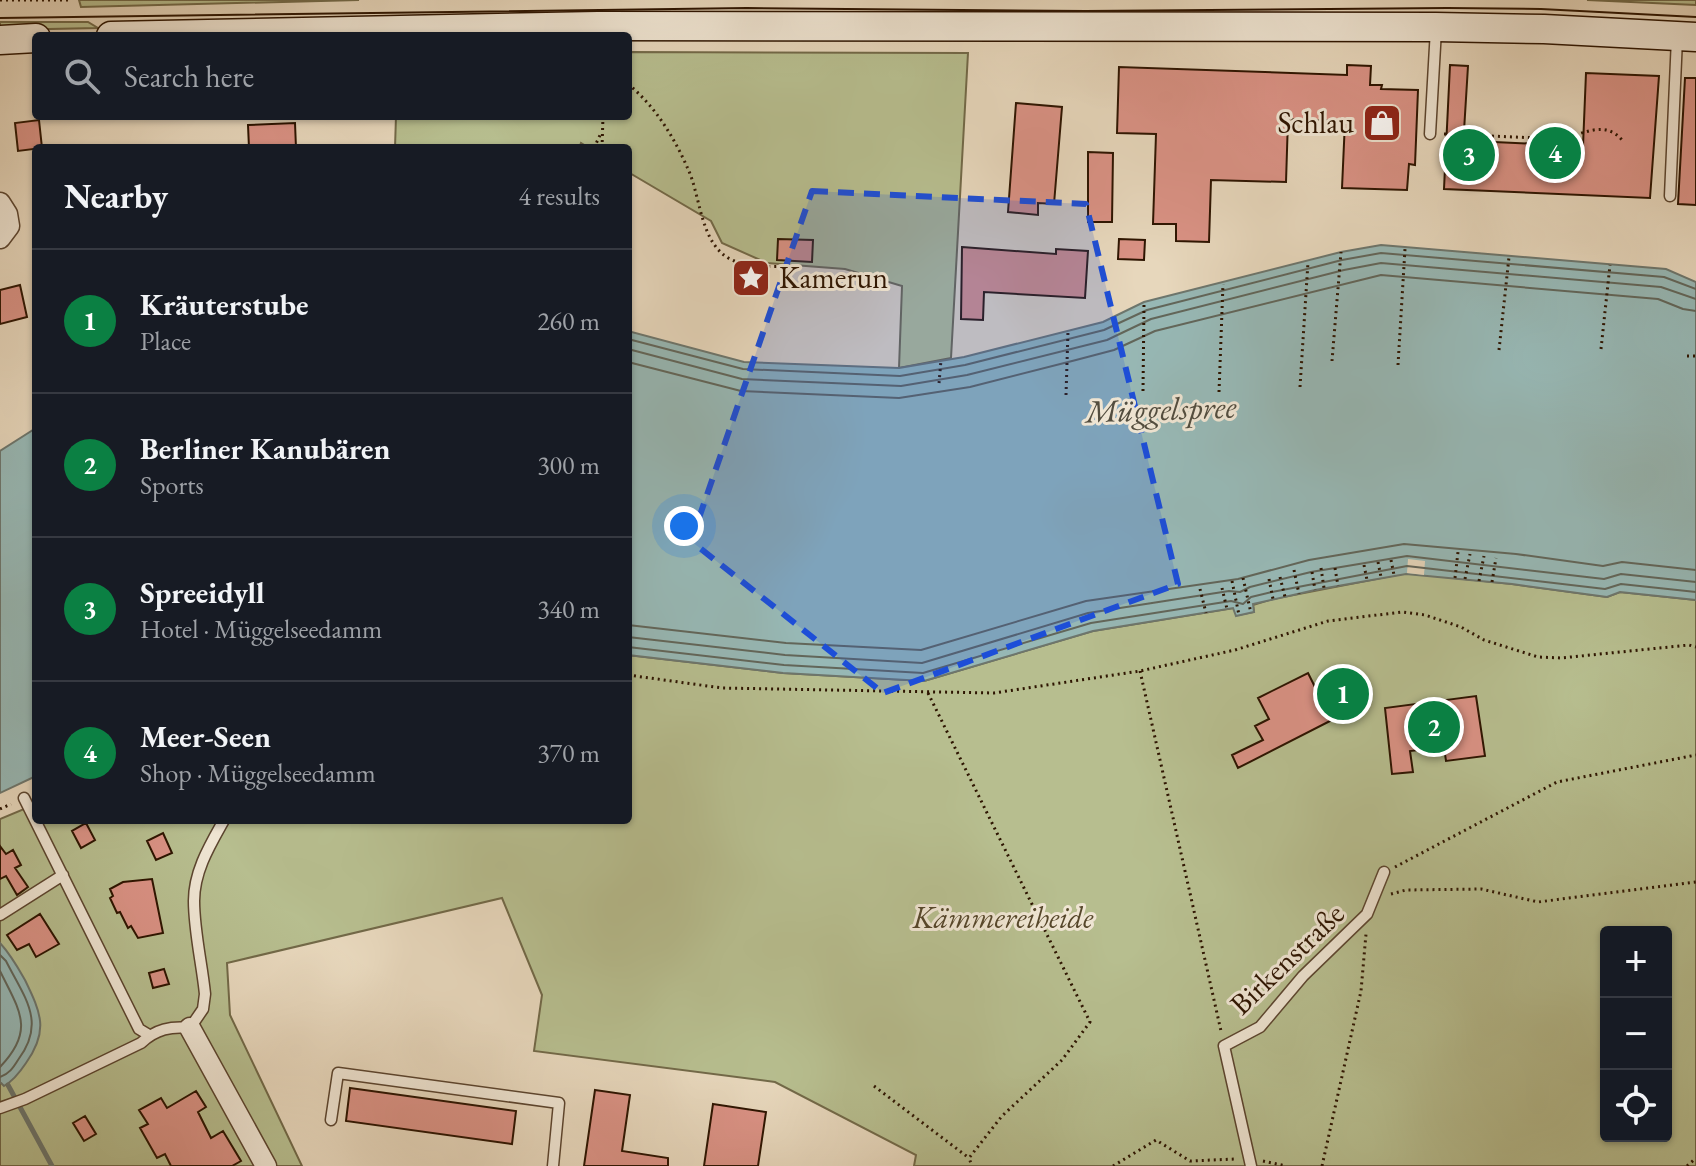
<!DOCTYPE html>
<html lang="en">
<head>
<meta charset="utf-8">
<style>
  body { margin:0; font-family:"EB Garamond",serif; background:#20242c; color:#f1f3f6 }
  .controls { position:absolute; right:24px; bottom:24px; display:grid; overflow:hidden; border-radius:8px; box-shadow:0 2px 6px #0004 }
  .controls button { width:72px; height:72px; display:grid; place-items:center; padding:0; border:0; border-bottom:2px solid #363941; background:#171b24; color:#f1f3f6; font:40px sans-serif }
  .you { position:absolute; left:684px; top:526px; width:28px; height:28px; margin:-20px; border:6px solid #fff; border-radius:50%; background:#1a73e8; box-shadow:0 0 0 12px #1a73e833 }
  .badge { display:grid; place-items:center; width:52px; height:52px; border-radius:50%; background:#0b8043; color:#fff; font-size:26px; font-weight:700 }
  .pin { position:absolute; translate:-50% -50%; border:4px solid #fff; box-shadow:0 2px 8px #0006 }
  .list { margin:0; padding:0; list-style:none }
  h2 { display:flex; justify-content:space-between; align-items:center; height:104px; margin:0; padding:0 32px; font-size:34px }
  h2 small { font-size:26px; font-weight:400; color:#9ea1a6 }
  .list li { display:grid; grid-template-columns:52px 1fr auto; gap:24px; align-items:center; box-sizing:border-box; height:144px; padding:0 32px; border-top:2px solid #363941 }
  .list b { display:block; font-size:30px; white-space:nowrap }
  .list p { margin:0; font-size:26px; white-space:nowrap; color:#9ea1a6 }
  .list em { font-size:26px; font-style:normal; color:#9ea1a6 }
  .icon { flex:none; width:44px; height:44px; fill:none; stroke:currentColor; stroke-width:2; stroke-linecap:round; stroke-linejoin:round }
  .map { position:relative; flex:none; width:1696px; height:1166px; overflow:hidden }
  .search { position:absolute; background:#171b24; box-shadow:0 2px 6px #0004; left:32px; top:32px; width:600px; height:88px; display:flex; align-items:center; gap:20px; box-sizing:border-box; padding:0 28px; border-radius:8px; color:#9ea1a6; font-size:30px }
  .panel { position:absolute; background:#171b24; box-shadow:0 2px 6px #0004; left:32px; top:144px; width:600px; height:680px; border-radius:8px }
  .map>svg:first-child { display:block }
  .green { fill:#b7be8f; stroke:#726948; stroke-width:2; fill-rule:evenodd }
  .water { fill:#97b8b5; stroke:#6d766d; stroke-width:2 }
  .pier { fill:#e7d7bc }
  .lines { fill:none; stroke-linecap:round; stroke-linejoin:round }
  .shore { stroke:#62665a; stroke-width:2 }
  .stream { stroke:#6d766d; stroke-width:5 }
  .building { fill:#da9285; stroke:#2d1400; stroke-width:2 }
  .service-casing { stroke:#5c452f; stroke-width:13 }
  .minor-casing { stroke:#5c452f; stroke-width:23 }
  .secondary-casing { stroke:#2d1400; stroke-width:31 }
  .path { stroke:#2d1400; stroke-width:3; stroke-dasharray:2 4; stroke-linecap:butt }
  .service { stroke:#efe5d3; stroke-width:10 }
  .minor { stroke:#efe5d3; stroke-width:20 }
  .secondary { stroke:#efe5d3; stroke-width:28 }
  .tram { stroke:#2d1400; stroke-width:2 }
  .marked { fill:#1d4ed8; fill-opacity:0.2; stroke:#1d4ed8; stroke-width:6; stroke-dasharray:16 10; stroke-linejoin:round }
  .labels { text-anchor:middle; stroke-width:6; stroke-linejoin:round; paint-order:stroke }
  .poi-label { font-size:30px; fill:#2d1400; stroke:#efe5d3; text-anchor:end }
  .park-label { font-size:30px; font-style:italic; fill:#56472b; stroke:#efe5d3 }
  .street-label { font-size:30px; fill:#2d1400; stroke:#efe5d3 }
  .water-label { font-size:32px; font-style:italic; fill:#524d3f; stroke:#efe5d3 }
</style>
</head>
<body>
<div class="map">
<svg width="1696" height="1166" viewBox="0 0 1696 1166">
  <rect width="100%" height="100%" fill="#e7d7bc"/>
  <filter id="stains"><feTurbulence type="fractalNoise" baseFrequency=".0025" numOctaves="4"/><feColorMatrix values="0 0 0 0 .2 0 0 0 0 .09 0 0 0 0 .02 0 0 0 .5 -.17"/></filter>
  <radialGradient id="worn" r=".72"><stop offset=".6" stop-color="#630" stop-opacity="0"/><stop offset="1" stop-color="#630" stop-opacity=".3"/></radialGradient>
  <path class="green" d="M79 0H359L81 7Z
    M1587 0H1696V5Z
    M0 22H88L98 28 0 30Z
    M628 52 968 53 951 358 899 368 902 286 845 269 767 263 722 243 711 221 628 172V148H589L581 143 579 148H395L396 116H628Z
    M1407 573 1512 584 1607 597 1620 592 1696 600V1166H914L916 1155 775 1082 534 1051 542 995 502 898 227 963 230 1015 302 1166H0V819L36 804V820H628V655L783 673 924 681 1093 631 1234 608 1239 615 1254 612 1253 605 1273 599ZM1606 932H1666V1136H1606Z"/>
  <path class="water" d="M1381 245 1666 269 1696 282V600L1620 592 1607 597 1512 584 1406 574 1315 590 1253 604 1254 612 1236 616 1233 608 1093 631 924 681 783 673 628 655V331L744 362 899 368 964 357 1103 322 1144 302 1341 252Z
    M36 428V776L0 793V451Z
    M0 943C11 955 17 966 25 980 41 1013 49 1031 26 1063 20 1072 13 1081 4 1086L0 1082Z"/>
  <path class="pier" d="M1408 559 1425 561 1424 575 1407 573Z"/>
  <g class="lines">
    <path class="shore" d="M628 339 743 369 900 376 965 365 1104 330 1147 310 1342 260 1381 253 1664 277 1696 289
      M628 349 742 379 901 386 967 375 1107 340 1151 319 1344 270 1381 263 1661 287 1696 299
      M628 362 741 391 899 398 970 387 1076 360 1114 350 1155 331 1381 275 1658 299 1683 309 1696 311
      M628 625 786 643 921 650 1086 601 1238 579 1309 560 1404 544 1516 554 1603 566 1622 562 1696 570
      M628 637 785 655 922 663 1088 613 1229 591 1240 592 1250 587 1311 572 1407 556 1604 579 1621 574 1696 582
      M628 647 784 665 923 673 1091 623 1231 601 1243 604 1251 597 1272 592 1407 566 1605 589 1621 584 1696 592
      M0 955 6 961C24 997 47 1022 18 1060 13 1068 9 1074 0 1077
      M0 971C19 1010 36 1030 0 1067"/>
    <path class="stream" d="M8 1085 52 1166"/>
  </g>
  <path class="building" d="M1347 65 1371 66 1370 85H1382L1381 89 1418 90 1415 165 1409 164 1407 190 1342 188 1345 121 1288 119 1286 182 1211 180 1209 242 1176 241V224H1153L1156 134 1117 133 1119 67 1347 75Z
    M1450 65 1468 66 1464 131H1474L1473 141 1583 146 1586 73 1659 76 1650 198 1444 189Z
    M1685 78H1696V205L1678 204Z
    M1016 103 1062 107 1054 204 1038 203V215L1008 212Z
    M39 120 42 148 18 151 15 123Z
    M295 123 296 148H249L248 125Z
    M1088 152 1113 153 1112 222H1088Z
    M778 239 813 240 812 262 777 260Z
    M1119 239 1145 240 1144 260 1118 259Z
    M962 247 1056 254V249L1088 251 1085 298 984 292 983 320 961 319Z
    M20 285 27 317 0 324V290Z
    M1308 673 1316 689 1345 682 1349 703 1332 707 1336 715 1331 718 1332 720 1238 768 1232 755 1263 740 1255 726 1269 719 1258 698Z
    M1476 696 1485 756 1446 761 1444 747 1410 751 1413 772 1392 774 1385 708Z
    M86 823 95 840 81 848 72 831Z
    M163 833 172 853 156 860 147 841Z
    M0 846 6 854 13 850 21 865 15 868 28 887 17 895 6 876 0 879Z
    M152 879 163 933 138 938 131 926 128 928 120 912 117 913 110 898 113 896 110 889 123 882Z
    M40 914 59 944 36 957 29 944 17 950 7 935Z
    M164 969 169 984 153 988 149 973Z
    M350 1088 516 1111 512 1144 346 1121Z
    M595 1090 630 1095 622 1151 668 1158V1166H584Z
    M196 1091 206 1107 198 1112 211 1138 223 1131 241 1161 232 1166H171L165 1154 157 1158 140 1128 148 1124 139 1110 161 1098 167 1108Z
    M713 1104 766 1112 758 1166H704Z
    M85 1116 96 1134 84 1141 73 1123Z"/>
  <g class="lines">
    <g class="service-casing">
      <path id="service" d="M1430 134 1436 29
        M1670 196 1677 38
        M24 798 139 1029 149 1035
        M0 915 63 875
        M0 1108 25 1099 141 1043C156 1029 171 1026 190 1028L203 1009 205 994C202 964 194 931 194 901 194 871 210 845 224 820
        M331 1120 338 1073 559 1103 553 1166
        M1251 1166 1224 1046 1260 1027 1303 976 1367 914 1384 872"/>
    </g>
    <g class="minor-casing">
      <path id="minor" d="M0 203 7 214 9 226 0 238
        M190 1028 266 1166"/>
    </g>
    <g class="secondary-casing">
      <path id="secondary" d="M111 36 598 26 1436 27 1544 29 1696 37
        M0 40 36 38"/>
    </g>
    <path class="path" d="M0 0H68
      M628 84C655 106 674 137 688 169 701 197 700 245 732 260 752 269 778 266 799 266
      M1444 134 1560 139C1583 135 1604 119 1622 140
      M594 148 601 133
      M602 148 603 116
      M1601 349 1610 265
      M1499 350 1509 257
      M1687 356H1696
      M1332 361 1341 252
      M1398 365 1405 249
      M939 383 941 360
      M1300 387 1308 262
      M1143 391 1144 303
      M1219 392 1223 284
      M1066 395 1068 331
      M1391 560 1394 575
      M1378 562 1381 577
      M1364 565 1367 580
      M1321 568 1324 588
      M1335 568 1338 586
      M1294 570 1299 594
      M1312 572 1315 590
      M1280 577 1285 597
      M1243 578 1251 613
      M1455 578 1458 552
      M1269 579 1273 599
      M1465 579 1470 554
      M1232 581 1239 615
      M1479 581 1484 556
      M1492 582 1496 558
      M1222 588 1227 609
      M1200 589 1206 613
      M1140 671 1221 1031
      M628 675 722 688 994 693 1140 671 1235 650 1328 621 1402 612 1425 615 1461 627 1484 640 1538 657 1561 658 1689 645 1696 647
      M928 693 1090 1022 1062 1060 1002 1116 969 1158 972 1166
      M0 809 11 804
      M1395 867 1557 782 1696 755
      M1391 894 1406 890 1481 889 1538 902 1696 882
      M874 1086 969 1158
      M1263 1161 1286 1166
      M1113 1166 1156 1140 1190 1161 1235 1159
      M1322 1166 1361 991 1366 934
      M1687 1166 1696 1158"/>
    <use href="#service" class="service"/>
    <use href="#minor" class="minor"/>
    <use href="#secondary" class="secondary"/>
    <path class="tram" d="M0 18 747 8 1086 11 1447 8 1541 9 1696 17"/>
  </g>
  <path class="marked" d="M812 191 1086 204 1178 584 883 693 691 541Z"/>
  <defs>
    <g id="shop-square" transform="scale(2)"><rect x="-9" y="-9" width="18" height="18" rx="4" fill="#8f2418" stroke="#efe5d3"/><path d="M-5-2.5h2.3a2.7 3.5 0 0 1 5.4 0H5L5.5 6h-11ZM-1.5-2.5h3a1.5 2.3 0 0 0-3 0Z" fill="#fff"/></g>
    <g id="sight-square" transform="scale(2)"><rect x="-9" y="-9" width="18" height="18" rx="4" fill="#8f2418" stroke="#efe5d3"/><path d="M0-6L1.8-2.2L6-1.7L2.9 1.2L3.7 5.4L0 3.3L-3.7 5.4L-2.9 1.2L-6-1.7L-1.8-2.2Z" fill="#fff"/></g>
  </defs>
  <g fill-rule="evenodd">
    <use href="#shop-square" x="1382" y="123"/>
    <use href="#sight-square" x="751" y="278"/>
  </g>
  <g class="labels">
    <g class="poi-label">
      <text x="1354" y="133">Schlau</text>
      <text x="779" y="288" text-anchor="start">Kamerun</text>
    </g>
    <g class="park-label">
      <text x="1003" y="928">Kämmereiheide</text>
    </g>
    <g class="street-label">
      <text transform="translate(1287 959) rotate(-44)" y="10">Birkenstraße</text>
    </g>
    <g class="water-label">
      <text transform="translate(1161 409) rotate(-2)" y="11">Müggelspree</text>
    </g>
  </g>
  <rect width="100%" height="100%" filter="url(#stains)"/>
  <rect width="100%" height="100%" fill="url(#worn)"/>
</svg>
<div class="controls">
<button>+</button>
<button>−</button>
<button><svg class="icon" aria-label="locate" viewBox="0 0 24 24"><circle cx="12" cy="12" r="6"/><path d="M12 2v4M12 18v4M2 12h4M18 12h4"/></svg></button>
</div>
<div class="you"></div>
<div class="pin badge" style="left:1343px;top:694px">1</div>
<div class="pin badge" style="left:1434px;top:727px">2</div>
<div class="pin badge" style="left:1469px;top:155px">3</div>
<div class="pin badge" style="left:1555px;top:153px">4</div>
<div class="search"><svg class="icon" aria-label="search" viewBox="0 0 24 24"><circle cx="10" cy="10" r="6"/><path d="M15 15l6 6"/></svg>Search here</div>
<section class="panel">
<h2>Nearby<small>4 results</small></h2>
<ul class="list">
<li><span class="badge">1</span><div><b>Kräuterstube</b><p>Place</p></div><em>260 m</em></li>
<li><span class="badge">2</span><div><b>Berliner Kanubären</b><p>Sports</p></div><em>300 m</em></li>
<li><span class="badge">3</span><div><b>Spreeidyll</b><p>Hotel · Müggelseedamm</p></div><em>340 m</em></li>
<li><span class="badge">4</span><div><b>Meer-Seen</b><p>Shop · Müggelseedamm</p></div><em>370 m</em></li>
</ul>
</section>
</div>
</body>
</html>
